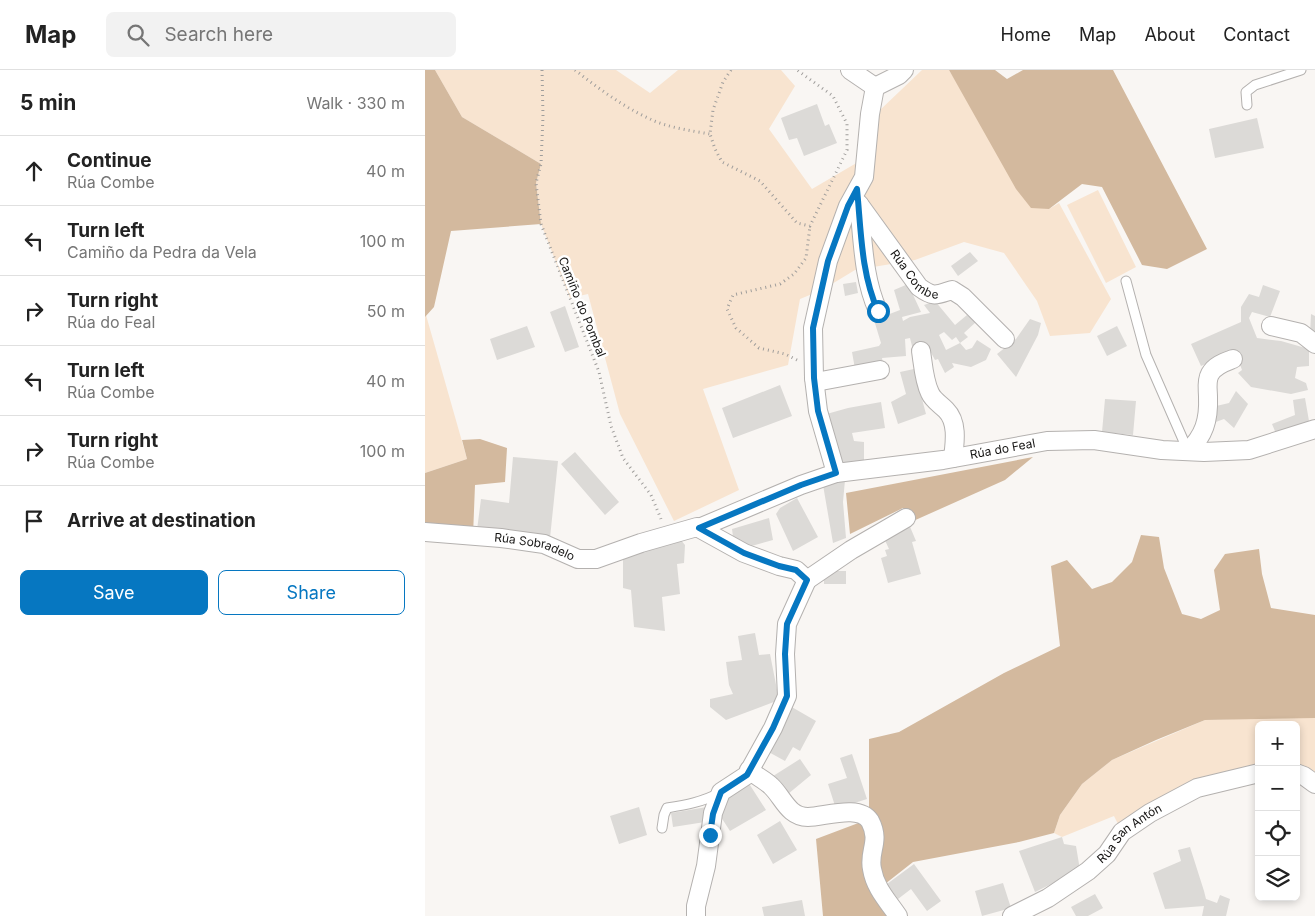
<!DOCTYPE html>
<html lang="en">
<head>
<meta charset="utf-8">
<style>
  body { margin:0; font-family:Inter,sans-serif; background:#f2f2f2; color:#222 }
  .controls { position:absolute; right:15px; bottom:15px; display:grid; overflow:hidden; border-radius:8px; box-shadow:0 2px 8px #0003 }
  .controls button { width:45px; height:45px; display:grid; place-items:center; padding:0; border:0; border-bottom:1px solid #e0e0e0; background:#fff; color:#222; font:25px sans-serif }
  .stop { position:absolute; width:15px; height:15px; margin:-11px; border:4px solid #0677c1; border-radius:50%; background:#fff }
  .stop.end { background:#0677c1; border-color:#fff; box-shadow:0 1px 5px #0008 }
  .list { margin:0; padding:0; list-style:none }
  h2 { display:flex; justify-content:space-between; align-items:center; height:65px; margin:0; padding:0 20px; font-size:21px }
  h2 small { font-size:16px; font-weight:400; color:#767676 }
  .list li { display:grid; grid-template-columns:32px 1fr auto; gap:15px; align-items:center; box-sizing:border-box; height:70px; padding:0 20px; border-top:1px solid #e0e0e0 }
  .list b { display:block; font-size:19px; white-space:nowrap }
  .list p { margin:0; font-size:16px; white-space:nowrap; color:#767676 }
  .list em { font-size:16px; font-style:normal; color:#767676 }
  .actions { display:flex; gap:10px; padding:15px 20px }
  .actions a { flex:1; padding:11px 0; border:1px solid #0677c1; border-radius:8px; text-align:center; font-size:18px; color:#0677c1 }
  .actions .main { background:#0677c1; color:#fff }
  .icon { flex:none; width:28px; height:28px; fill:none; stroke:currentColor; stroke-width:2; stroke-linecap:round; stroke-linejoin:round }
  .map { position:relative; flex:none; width:890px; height:846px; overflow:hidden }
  header { display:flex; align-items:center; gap:30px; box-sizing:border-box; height:70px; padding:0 25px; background:#fff; border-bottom:1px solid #e0e0e0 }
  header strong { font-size:24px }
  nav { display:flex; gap:28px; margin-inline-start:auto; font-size:18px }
  .search { width:350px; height:45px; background:#f2f2f2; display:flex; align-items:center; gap:12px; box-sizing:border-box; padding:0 18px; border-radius:8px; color:#767676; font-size:19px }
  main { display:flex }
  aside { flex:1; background:#fff }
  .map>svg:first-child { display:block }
  .green { fill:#f8e4d0 }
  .forest { fill:#d3b99e }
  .building { fill:#dcdad7; fill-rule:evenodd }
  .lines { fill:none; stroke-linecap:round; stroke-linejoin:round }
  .service-casing { stroke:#b4b1af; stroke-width:11 }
  .minor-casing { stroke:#b4b1af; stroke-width:20 }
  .path { stroke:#9f9d9b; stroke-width:3; stroke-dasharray:1 4; stroke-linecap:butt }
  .service { stroke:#fff; stroke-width:9 }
  .minor { stroke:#fff; stroke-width:18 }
  .route { stroke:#0677c1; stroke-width:6 }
  .labels { text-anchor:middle; stroke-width:5; stroke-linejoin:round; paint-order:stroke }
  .street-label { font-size:12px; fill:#151413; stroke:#fff }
</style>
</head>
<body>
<header>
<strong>Map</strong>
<div class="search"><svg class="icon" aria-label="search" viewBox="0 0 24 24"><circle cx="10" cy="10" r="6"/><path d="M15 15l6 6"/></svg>Search here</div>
<nav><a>Home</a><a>Map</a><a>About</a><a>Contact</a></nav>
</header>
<main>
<aside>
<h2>5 min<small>Walk · 330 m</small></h2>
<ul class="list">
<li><svg class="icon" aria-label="ahead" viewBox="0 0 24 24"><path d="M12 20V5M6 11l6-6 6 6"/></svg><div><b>Continue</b><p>Rúa Combe</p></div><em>40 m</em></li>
<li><svg class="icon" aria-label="left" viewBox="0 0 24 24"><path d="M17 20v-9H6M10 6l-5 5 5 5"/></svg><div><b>Turn left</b><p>Camiño da Pedra da Vela</p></div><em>100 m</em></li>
<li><svg class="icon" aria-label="right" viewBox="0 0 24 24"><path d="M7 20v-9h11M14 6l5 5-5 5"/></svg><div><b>Turn right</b><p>Rúa do Feal</p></div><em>50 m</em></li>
<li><svg class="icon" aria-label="left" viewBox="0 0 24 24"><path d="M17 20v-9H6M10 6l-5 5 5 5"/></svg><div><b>Turn left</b><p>Rúa Combe</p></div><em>40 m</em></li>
<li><svg class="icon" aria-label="right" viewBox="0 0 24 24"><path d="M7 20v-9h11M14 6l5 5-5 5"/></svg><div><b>Turn right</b><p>Rúa Combe</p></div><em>100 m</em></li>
<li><svg class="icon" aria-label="arrive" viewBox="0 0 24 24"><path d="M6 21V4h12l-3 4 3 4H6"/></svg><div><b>Arrive at destination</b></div></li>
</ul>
<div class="actions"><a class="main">Save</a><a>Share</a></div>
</aside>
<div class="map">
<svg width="890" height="846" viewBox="0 0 890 846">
  <rect width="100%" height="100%" fill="#f9f6f3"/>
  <path class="green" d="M10 0H191L225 23 253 0H356L370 16 344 59 387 119 440 88 454 41 497 0H524L547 38 624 139 634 133 686 229 665 263 625 266 612 231 579 183 539 172 490 190 430 200 397 220 375 229 363 295 278 319 314 420 249 451 195 344 163 224 145 228 116 154 111 113 116 94 37 47Z
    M673 120 711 197 681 213 642 135Z
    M1 245 42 389 0 403V247Z
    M866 647 890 648V705L871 706V655H834V705H822L697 762 689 746 637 767 629 763 635 745 657 714 687 690 780 650Z"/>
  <path class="forest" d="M0 0H10L37 47 116 94 111 113 116 154 26 161 9 237 0 247Z
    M524 0H570L582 9 598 0H688L782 179 742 199 717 195 677 117 657 114 624 139 606 138 591 119Z
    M55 369 82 378 80 412 50 415 48 466 0 464V403L42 389 37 370Z
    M608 387 580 410 486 452 478 438 425 464 421 423Z
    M716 465 734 467 739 498 757 544 776 549 795 540 789 500 800 484 834 479 837 504 846 538 890 545V648L780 650 731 670 687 690 657 714 635 745 629 763 594 772 488 792 460 814 474 846H398L391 769 444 749V669L474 662 579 603 635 576 626 496 642 490 667 519 687 512 707 492Z"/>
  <path class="building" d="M392 34 400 56 404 54 412 73 379 86 372 68 364 70 356 48Z
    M832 48 839 78 790 88 784 59Z
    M545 182 553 191 533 206 526 196Z
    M431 212 433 223 420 226 418 214Z
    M483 214 496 242 477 247 478 251 485 247 505 243 499 235 510 231 530 255 542 245 551 252 539 263 543 267 535 273 541 280 547 278 552 270 566 279 561 290 546 297 527 293 529 297 520 303 513 289 510 290 502 275 488 280 485 268 480 269 481 286 457 288 458 294 430 299 427 282 454 276 456 273 449 250 475 240 469 220ZM519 262 527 270 531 267 535 273 521 280 514 265Z
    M838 215 855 221 845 247 827 242 824 248 832 268 856 271 884 279V296L872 297 870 308 881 313 883 320 866 324 826 317 813 303 817 300 810 281 776 296 766 274 816 252V237L824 224 834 227Z
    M140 236 154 277 140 282 125 242Z
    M886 244 890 246V265H885Z
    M605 249 616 253 613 265 591 307 572 284 591 269Z
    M102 256 110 277 72 290 65 269Z
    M692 256 702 276 682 286 672 266Z
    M489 299 501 344 473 354 466 332 481 324 475 302Z
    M355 315 367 346 308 368 297 338Z
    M811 321 823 334 809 358 799 349 788 353 787 337 804 333Z
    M880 328 884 351 883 355 852 366 847 354 870 345 868 330Z
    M680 329 711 331 708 365 677 362Z
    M456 332 460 358 427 363 429 371 439 372V396L416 394 398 345 423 338Z
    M150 382 194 432 180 445 136 394Z
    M88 387 133 391 125 468 52 460 56 429 84 433Z
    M420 410 418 432 421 468 408 473 398 415Z
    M372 428 393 467 368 481 351 444 355 438Z
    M344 448 348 470 323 477 309 474 307 459Z
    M483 452 491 471 487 472 496 504 463 513 456 488 462 486 460 480 464 479 458 466Z
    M255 469 260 475 259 493 252 494 255 524 237 527 240 561 209 557 206 520 198 518V485Z
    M399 501H421V514H399Z
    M330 563 334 585 345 584 354 630 301 650 285 637V629L308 624 304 615 301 592 317 590 313 566Z
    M365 636 391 651 375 681 368 677 360 691 340 680Z
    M427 684 442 729 411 739 403 714 422 708 415 688Z
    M375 689 386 705 363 724 345 708Z
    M323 712 341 740 305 761 294 744 301 727Z
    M214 737 222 765 194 774 185 746Z
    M282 737 280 752 248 757 246 743Z
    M355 751 372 780 348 794 332 765Z
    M637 767 639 774 651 776 655 800 610 822 594 781Z
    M765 777 779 821 781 829 792 833 795 825 805 829 801 846H777L779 836 740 839 728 803 756 791 753 780Z
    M489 794 516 831 502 841 486 819 473 829 462 814Z
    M578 813 586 838 557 846 550 821Z
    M670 824 678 838 663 846H651L646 837Z
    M377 830 380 846H339L337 837Z"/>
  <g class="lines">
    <g class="service-casing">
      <path id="service" d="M822 35 821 22 830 15 876 0
        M701 211 721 285 763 381
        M237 758 239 745 242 738C260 735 278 732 294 723"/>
    </g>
    <g class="minor-casing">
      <g id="minor">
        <path d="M425 0 450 17"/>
        <path id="s1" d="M434 134 494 217C509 228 511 225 527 220L538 227 580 269"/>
        <path d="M434 134C438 170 438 208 453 241"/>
        <path d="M846 256 876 263 890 274"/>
        <path d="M496 281C498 294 499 311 505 323 508 330 515 334 521 340 533 352 530 372 528 388"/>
        <path d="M389 308 396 311 455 300"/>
        <path d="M763 381C779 366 784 350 783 327 783 320 781 311 785 304 790 295 800 292 808 289"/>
        <path d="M411 403 393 341 389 308 388 258 403 191 423 136 439 107 445 44 450 17 474 5 479 0"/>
        <path id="s2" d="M274 458 376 415 411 403 518 390 622 371 669 370 737 380 779 382 824 380 890 359"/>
        <path id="s3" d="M0 462 76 468 119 474 153 489H171L216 473 272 457 319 483 354 496 371 500 382 510 362 554 360 584 362 626 348 658 322 705 296 722 288 743 281 796 271 836V846"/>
        <path d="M382 510 426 480 481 448"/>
        <path d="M324 700C331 706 340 710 346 716 358 727 363 747 383 747 399 747 434 734 445 751 456 772 443 781 447 799 450 818 463 831 473 846"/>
        <path d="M871 703 879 706 890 714"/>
        <path id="s4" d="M587 846 623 828 663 801 682 784 697 762 725 743 772 718 834 703"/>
      </g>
    </g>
    <path class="path" d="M117 0 118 46 116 94 111 113 116 154 174 302 186 356 198 388 226 425 236 449
      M150 0C173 18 197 36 225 49 241 57 267 61 285 64
      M306 0 298 12 288 40 285 64 290 79 297 92 335 111 372 153 385 156 422 80V54L408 26 372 0
      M372 290 360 284 334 278 311 258 302 239 308 225 355 214 369 204 381 188 385 156"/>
    <use href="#service" class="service"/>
    <use href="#minor" class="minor"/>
  </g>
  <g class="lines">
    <path class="route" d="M285 765 288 744 296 722 322 705 348 658 362 626 360 584 362 554 382 510 371 500 354 496 319 483 274 458 376 415 411 403 393 341 389 308 388 258 403 191 423 136 432 119C436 159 436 204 453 241"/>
  </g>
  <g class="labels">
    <g class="street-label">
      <text dy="4" stroke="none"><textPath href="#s1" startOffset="91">Rúa Combe</textPath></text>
      <text transform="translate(157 237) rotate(68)" y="4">Camiño do Pombal</text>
      <text dy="4" stroke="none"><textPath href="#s2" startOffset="316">Rúa do Feal</textPath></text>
      <text dy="4" stroke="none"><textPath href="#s3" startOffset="111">Rúa Sobradelo</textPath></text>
      <text dy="4" stroke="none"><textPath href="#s4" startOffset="145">Rúa San Antón</textPath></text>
    </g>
  </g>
</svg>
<div class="controls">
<button>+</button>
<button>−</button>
<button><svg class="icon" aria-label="locate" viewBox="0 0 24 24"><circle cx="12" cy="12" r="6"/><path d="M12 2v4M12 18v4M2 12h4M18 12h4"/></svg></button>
<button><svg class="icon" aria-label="layers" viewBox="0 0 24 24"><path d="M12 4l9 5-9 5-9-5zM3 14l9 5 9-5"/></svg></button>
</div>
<div class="stop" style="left:453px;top:241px"></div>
<div class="stop end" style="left:285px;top:765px"></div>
</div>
</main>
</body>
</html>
